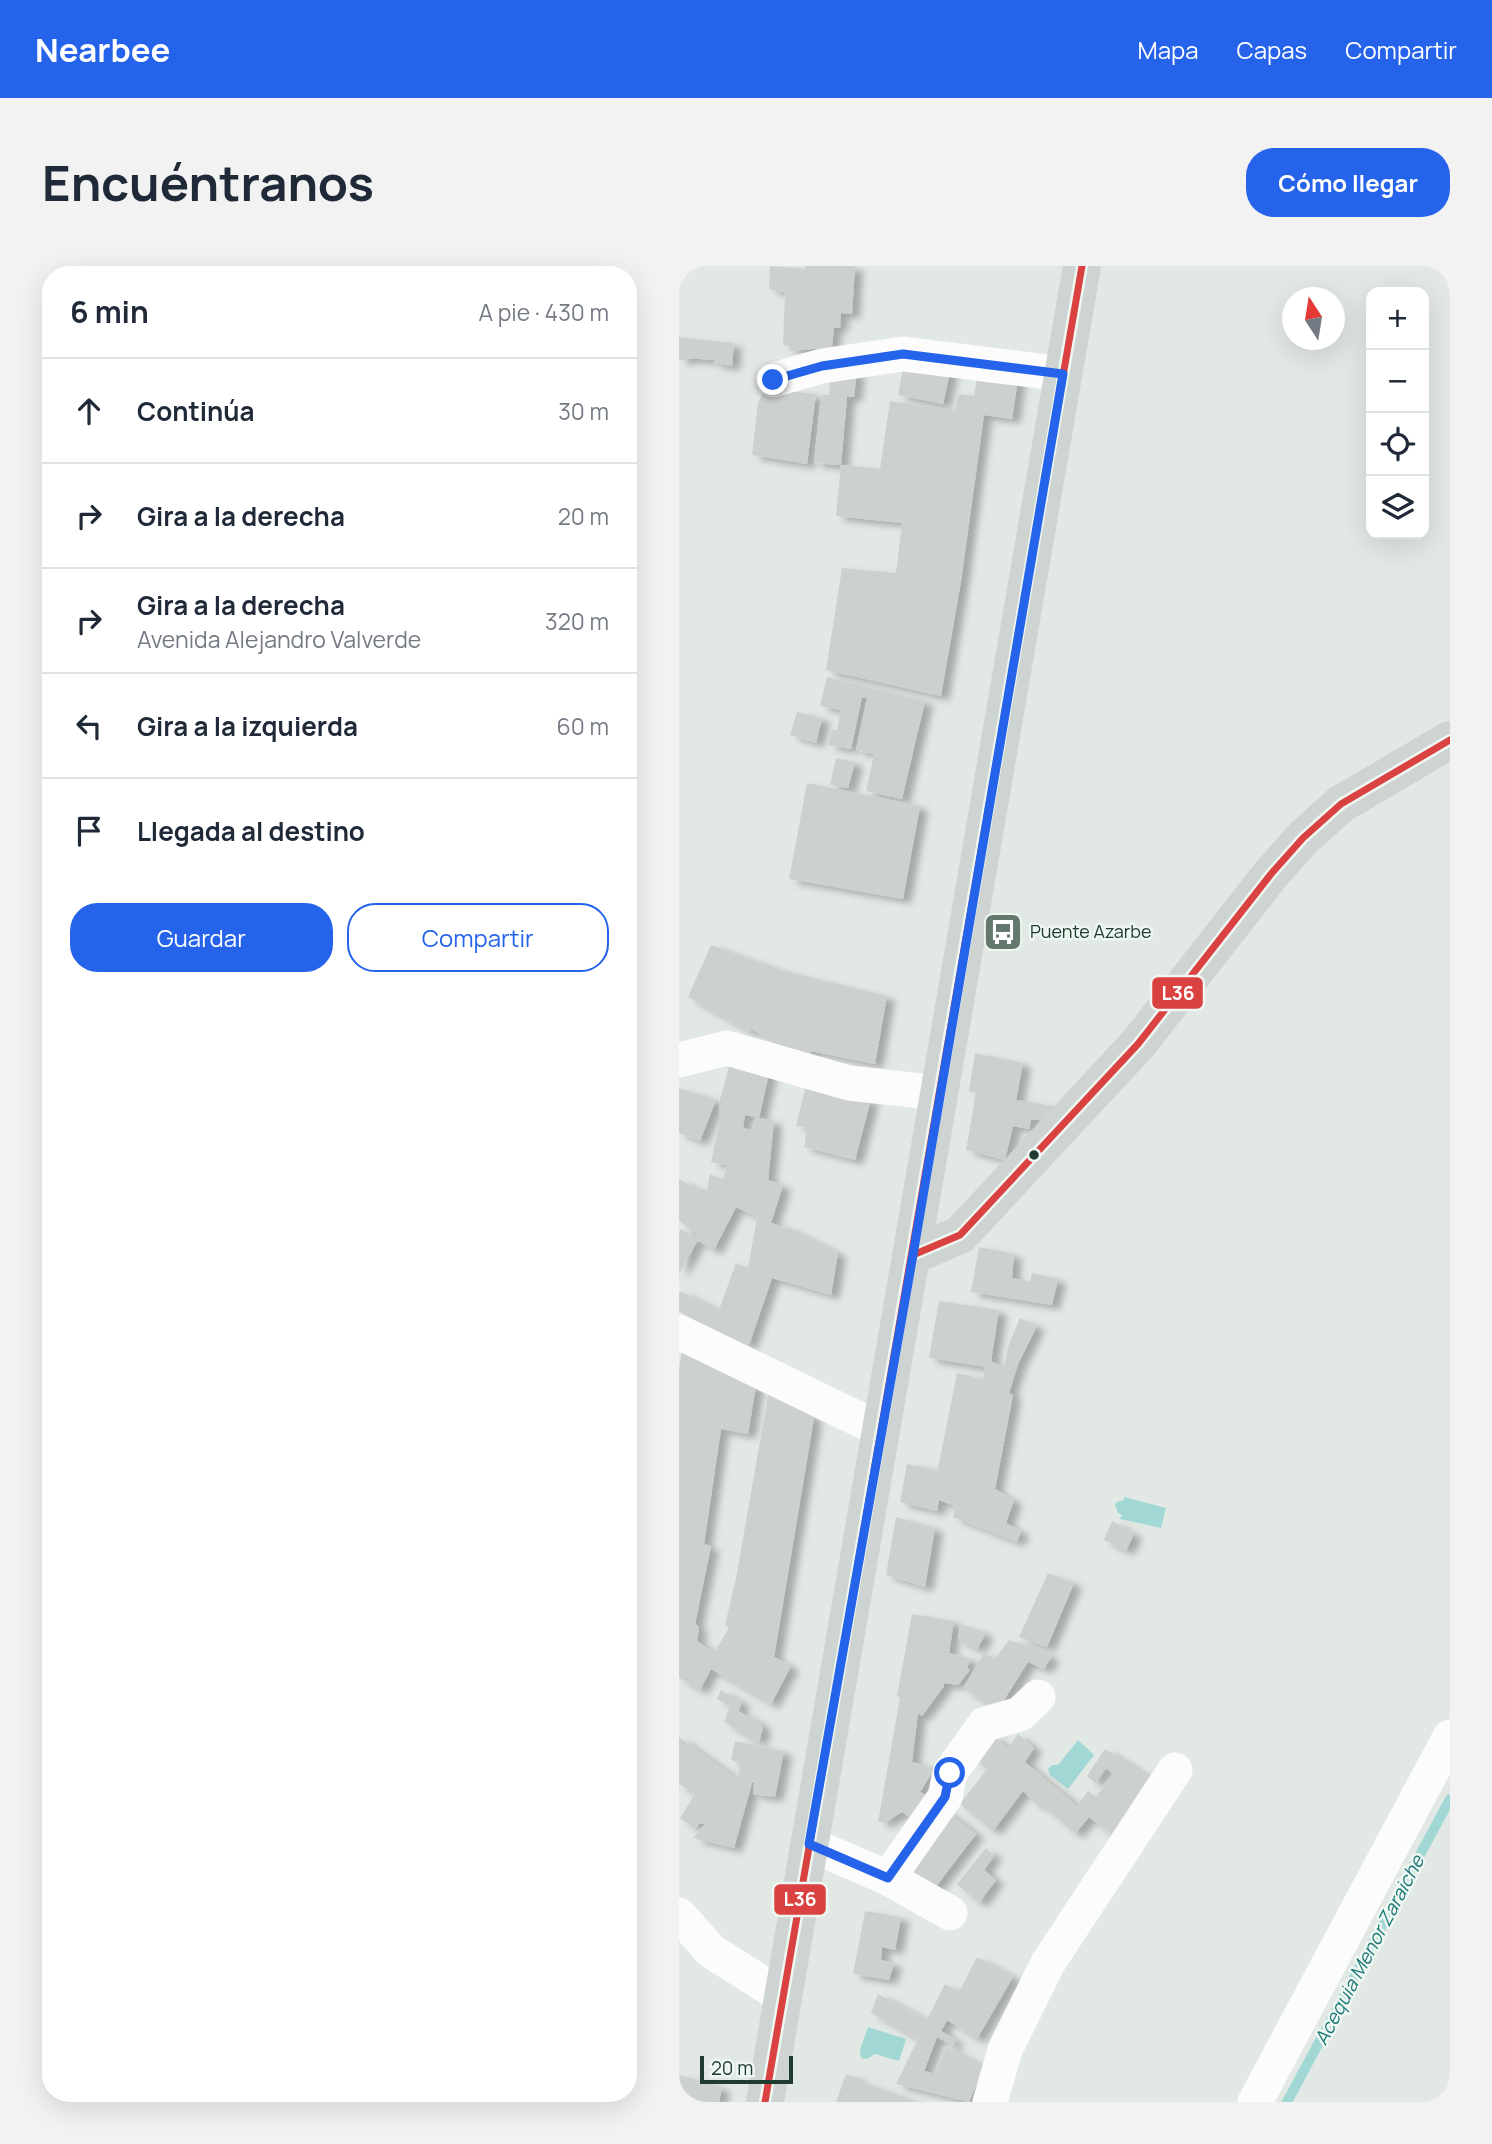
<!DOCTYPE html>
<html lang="es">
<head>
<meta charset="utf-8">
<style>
  body { margin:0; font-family:Manrope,sans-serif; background:#f2f2f3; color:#1f2937 }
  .controls { position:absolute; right:21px; top:21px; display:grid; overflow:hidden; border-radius:14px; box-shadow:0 7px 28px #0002 }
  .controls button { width:63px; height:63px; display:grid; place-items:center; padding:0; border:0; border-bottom:2px solid #e0e1e3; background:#fff; color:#1f2937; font:35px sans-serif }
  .compass { position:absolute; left:603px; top:21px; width:63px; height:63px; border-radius:50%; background:#fff; box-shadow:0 7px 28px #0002; rotate:348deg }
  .scale { position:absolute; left:21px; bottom:18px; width:93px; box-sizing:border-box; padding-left:7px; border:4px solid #203b2f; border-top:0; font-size:19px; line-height:24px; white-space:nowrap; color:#203b2f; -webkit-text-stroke:5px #eff7f2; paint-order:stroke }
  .stop { position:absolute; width:21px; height:21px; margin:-16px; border:5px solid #2563eb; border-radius:50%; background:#fff }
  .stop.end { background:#2563eb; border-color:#fff; box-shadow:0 2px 7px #0008 }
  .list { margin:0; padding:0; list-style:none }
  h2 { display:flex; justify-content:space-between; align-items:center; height:91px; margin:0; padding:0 28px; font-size:30px }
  h2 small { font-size:23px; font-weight:400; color:#747a83 }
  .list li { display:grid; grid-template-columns:46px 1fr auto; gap:21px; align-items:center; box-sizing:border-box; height:105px; padding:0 28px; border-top:2px solid #e0e1e3 }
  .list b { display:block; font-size:26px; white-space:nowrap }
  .list p { margin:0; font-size:23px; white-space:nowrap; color:#747a83 }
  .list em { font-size:23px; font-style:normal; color:#747a83 }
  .actions { display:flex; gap:14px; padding:21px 28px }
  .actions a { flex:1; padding:16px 0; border:2px solid #2563eb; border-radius:28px; text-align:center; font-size:24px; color:#2563eb }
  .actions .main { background:#2563eb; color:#fff }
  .icon { flex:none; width:38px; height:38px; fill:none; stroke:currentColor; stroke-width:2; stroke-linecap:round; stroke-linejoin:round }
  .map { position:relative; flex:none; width:771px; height:1836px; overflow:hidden; border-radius:28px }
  header { display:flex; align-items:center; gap:42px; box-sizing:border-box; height:98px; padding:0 35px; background:#2563eb; color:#fff }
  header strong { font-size:33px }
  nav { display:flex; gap:38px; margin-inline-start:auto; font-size:24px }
  .intro { display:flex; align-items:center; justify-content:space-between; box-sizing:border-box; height:168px; padding:0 42px }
  h1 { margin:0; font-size:49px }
  .button { padding:18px 32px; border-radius:28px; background:#2563eb; color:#fff; font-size:24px; font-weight:700 }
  main { display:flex; gap:42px; padding:0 42px }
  aside { flex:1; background:#fff; border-radius:28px; box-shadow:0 7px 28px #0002 }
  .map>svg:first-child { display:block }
  .water { fill:#a1d8d5 }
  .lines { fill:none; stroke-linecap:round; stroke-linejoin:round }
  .stream { stroke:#a1d8d5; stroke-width:10 }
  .building { fill:#ccd1ce; fill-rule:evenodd; filter:url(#shadow) }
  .minor { stroke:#fbfcfb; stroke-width:35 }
  .major { stroke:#cdd4d1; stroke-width:38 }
  .bus-1-casing { stroke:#eff7f2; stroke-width:12 }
  .bus-1 { stroke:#da4241; stroke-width:7 }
  .route { stroke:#2563eb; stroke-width:9 }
  .bus-dot { fill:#203b2f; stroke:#eff7f2; stroke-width:2.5 }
  .labels { text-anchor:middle; stroke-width:5; stroke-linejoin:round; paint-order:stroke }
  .poi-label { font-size:18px; fill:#203b2f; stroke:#eff7f2; text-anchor:start }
  .water-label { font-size:19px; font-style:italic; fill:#1a7776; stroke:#eff7f2 }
  .line-badge { stroke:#eff7f2; stroke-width:2.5 }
  .badge-label { font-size:19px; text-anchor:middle; font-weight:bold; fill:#fff }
</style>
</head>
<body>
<header>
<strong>Nearbee</strong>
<nav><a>Mapa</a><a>Capas</a><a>Compartir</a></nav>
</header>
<div class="intro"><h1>Encuéntranos</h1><a class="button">Cómo llegar</a></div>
<main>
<aside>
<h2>6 min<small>A pie · 430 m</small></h2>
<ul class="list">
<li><svg class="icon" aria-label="ahead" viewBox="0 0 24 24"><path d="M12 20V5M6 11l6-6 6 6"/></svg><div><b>Continúa</b></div><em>30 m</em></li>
<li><svg class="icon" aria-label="right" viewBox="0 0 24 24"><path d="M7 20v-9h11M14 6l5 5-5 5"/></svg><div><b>Gira a la derecha</b></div><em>20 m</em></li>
<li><svg class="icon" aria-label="right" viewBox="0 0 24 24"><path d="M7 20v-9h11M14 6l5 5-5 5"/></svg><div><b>Gira a la derecha</b><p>Avenida Alejandro Valverde</p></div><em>320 m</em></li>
<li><svg class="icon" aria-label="left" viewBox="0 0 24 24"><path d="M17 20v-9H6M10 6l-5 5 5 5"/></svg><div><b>Gira a la izquierda</b></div><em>60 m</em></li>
<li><svg class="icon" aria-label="arrive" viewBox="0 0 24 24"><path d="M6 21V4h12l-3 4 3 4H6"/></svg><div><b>Llegada al destino</b></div></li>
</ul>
<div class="actions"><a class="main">Guardar</a><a>Compartir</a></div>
</aside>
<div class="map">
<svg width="771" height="1836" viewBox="0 0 771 1836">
  <defs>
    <filter id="shadow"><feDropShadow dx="8" dy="4.5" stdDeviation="3.5" flood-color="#0004"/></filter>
  </defs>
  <rect width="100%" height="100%" fill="#e2e8e4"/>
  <path class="water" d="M445 1231 487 1242 482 1262 441 1253 443 1249 439 1247 436 1239 438 1236 445 1234Z
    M399 1474 415 1489 389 1523 371 1509 369 1503 373 1499H379Z
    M189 1761 227 1773 220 1795 196 1788 188 1793 182 1792 181 1784Z"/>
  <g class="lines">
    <path class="stream" d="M608 1836 771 1533"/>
  </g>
  <path class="building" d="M91 0 126 3 127 0H176L173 48 162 47 161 62 155 61 153 81 112 85 111 80 104 79 106 26 90 23Z
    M0 71 55 77 53 100 35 97V94L8 92 7 95 0 93Z
    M226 92 273 97 264 138 219 129Z
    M300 101 340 106 333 153 305 149 282 315 262 430 147 404 163 302 217 307 223 257 157 250 162 199 135 197 142 129H150L152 105 178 104 175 131H168L162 199 201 203 211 135 276 145 280 128 295 130Z
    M87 122 137 128 128 198 73 189 79 137Z
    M148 411 246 435 223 533 187 525 195 488 177 484 188 432 183 431 172 483 149 479 153 464H158L162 444 141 440Z
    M118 446 143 452 137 477 111 469Z
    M157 492 176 496 169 522 151 519Z
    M128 517 241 540 224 633 110 613Z
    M32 679 105 705 208 730 196 798 132 785V788L106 782 72 763 71 766 9 731Z
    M296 787 344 797 337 834 381 841 368 855 352 853 350 863 334 860 326 894 287 884 297 827 290 825Z
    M52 794 91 803 80 852 95 855 89 914 104 919 92 957 112 963 159 987 152 1029 93 1012 70 1079 18 1057 0 1045V1027L3 1026 40 1044 57 997 69 1002 78 951 57 941 35 984 17 973 20 968 0 955V913L19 924 21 921 28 925 31 908 44 914 48 899 32 896 40 858V837ZM66 849 76 851 73 864 64 862Z
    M127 819 192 833 176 894 125 881 128 862 117 860Z
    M0 822 37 834 21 875 0 867Z
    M2 963 19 974 0 1008V967Z
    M300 981 335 988 333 1012 351 1016 353 1007 379 1013 373 1039 292 1026Z
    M260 1035 320 1044 312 1095 325 1101 329 1081 341 1052 358 1060 339 1098 330 1127 334 1129 316 1223 335 1234 327 1257 342 1265 338 1276 274 1251 276 1240 260 1234 258 1245 221 1236 228 1198 250 1202 258 1207 278 1107 304 1113 306 1101 250 1092Z
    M3 1085 77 1120 69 1168 42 1163 25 1278 32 1280 16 1358 20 1361 18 1375 35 1387 50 1362 46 1359 57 1312 90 1124 107 1130 135 1152 95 1391 112 1400 92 1438 32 1403 21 1424 0 1412V1103Z
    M217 1251 256 1262 246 1321 207 1309Z
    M433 1255 455 1268 447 1285 425 1274Z
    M369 1307 395 1317 368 1381 340 1371Z
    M233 1348 275 1355 270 1387 292 1393 288 1401 291 1404 279 1419 265 1417V1420L243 1450 239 1447 233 1496 256 1502 241 1526 252 1532 236 1555 223 1546 207 1556H199L221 1432 218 1430Z
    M281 1358 307 1367 298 1383 279 1374Z
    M330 1374 373 1390 365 1403 349 1396 318 1445 284 1422 305 1387 316 1393Z
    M42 1424 63 1436 59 1445 81 1457 84 1462 80 1476 45 1456 51 1440 38 1433Z
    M339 1468 355 1482 346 1496 398 1540 409 1525 417 1531 434 1508 427 1502 416 1517 408 1510 426 1483 481 1518 440 1575 410 1551 396 1568 361 1537 359 1540 344 1525 314 1565 281 1538 309 1502 294 1492 313 1469 329 1482Z
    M0 1471 58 1513 62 1497 52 1494 56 1475 105 1485 96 1531 74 1528 75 1517H73L55 1582 14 1572 26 1558 20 1557 16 1563 1 1552 16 1528 0 1518Z
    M265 1543 297 1568 255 1623 224 1600Z
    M307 1582 315 1589 305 1604 317 1614 300 1637 278 1618Z
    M186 1645 222 1651 216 1684 203 1681 202 1694 215 1697 210 1714 174 1708Z
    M298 1691 334 1711 298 1773 268 1754 262 1765 277 1774 274 1780 258 1771 245 1805 256 1808 267 1781 305 1800 290 1836 217 1818 239 1773 192 1747 199 1728 248 1754 266 1718 280 1726Z
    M167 1808 179 1812V1815L238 1836H157Z
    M0 1809 43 1821 40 1836H0Z"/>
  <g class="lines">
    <path class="minor" d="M94 114 143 100 224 88 384 108
      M0 794 48 782 170 817 260 827
      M0 1066 202 1164
      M130 1578 209 1612 271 1647
      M209 1612 266 1531 271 1507 306 1458 341 1448 359 1431
      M0 1649 32 1685 103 1730
      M311 1836 326 1784 369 1697 496 1504
      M576 1836 771 1471"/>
    <path class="major" d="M234 989 281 969 459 778 592 608 624 572 662 538 771 474
      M86 1836 403 0"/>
    <g class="bus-1-casing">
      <path id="bus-1" d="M234 989 281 969 459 778 592 608 624 572 662 538 771 474
        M86 1836 403 0"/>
    </g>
    <use href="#bus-1" class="bus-1"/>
  </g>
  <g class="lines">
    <path class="route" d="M94 114 143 100 224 88 384 108 234 989 130 1578 209 1612 266 1531 271 1507"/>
  </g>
  <defs>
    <g id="bus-square" transform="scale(2.0125)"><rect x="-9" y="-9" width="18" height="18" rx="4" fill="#64786e" stroke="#eff7f2"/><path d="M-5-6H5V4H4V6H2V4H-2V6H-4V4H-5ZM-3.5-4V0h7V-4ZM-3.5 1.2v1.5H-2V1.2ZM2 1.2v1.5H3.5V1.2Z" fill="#fff"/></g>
  </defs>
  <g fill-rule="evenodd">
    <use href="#bus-square" x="324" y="666"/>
  </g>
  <circle class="bus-dot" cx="355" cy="889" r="6"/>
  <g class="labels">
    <g class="poi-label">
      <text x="351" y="672">Puente Azarbe</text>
    </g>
    <g class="water-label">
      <text transform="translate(690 1684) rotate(-62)" y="7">Acequia Menor Zaraiche</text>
    </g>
  </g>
  <g class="line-badge">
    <rect x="472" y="710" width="53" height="34" rx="7" fill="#da4241"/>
    <rect x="94" y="1617" width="54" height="33" rx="7" fill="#da4241"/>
  </g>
  <g class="badge-label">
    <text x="499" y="734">L36</text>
    <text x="121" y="1640">L36</text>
  </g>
</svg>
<div class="controls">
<button>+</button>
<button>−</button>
<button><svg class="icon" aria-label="locate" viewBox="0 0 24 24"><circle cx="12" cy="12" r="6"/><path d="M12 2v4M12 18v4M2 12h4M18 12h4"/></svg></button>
<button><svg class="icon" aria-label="layers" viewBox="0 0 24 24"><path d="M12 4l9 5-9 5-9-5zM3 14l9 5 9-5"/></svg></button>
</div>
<svg class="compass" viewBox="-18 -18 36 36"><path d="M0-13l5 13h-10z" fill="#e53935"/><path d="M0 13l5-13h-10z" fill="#747a83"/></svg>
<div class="scale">20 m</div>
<div class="stop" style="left:271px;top:1507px"></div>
<div class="stop end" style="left:94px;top:114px"></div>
</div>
</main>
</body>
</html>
